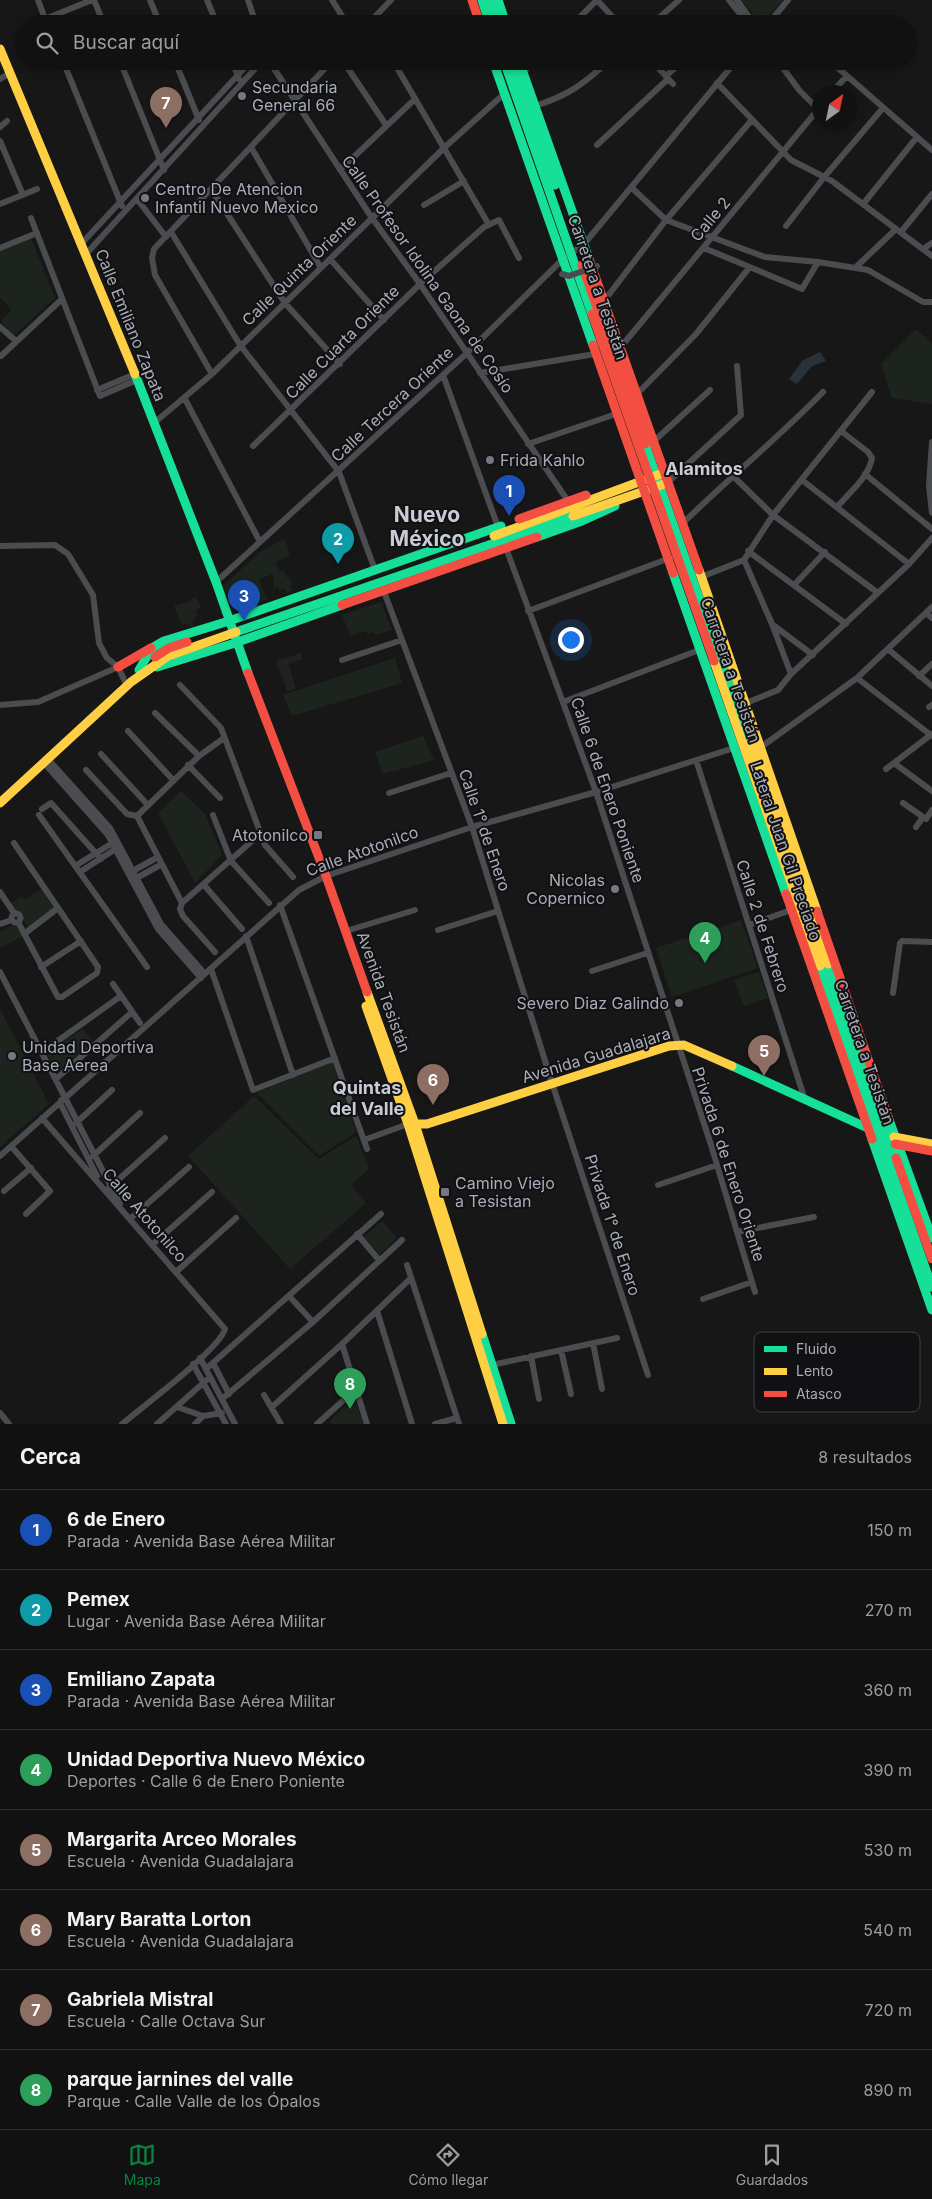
<!DOCTYPE html>
<html lang="es">
<head>
<meta charset="utf-8">
<style>
  body { margin:0; font-family:Inter,sans-serif; background:#1a1a1a; color:#f1f3f6 }
  .compass { position:absolute; left:812px; top:85px; width:45px; height:45px; border-radius:50%; background:#111; box-shadow:0 2px 8px #0003; rotate:33deg }
  .you { position:absolute; left:570px; top:639px; width:18px; height:18px; margin:-12px; border:4px solid #fff; border-radius:50%; background:#1a73e8; box-shadow:0 0 0 8px #1a73e833 }
  .badge { display:grid; place-items:center; width:32px; height:32px; border-radius:50%; background:#0b8043; color:#fff; font-size:16px; font-weight:700 }
  .pin { position:absolute; translate:-50% -41px; filter:drop-shadow(0 1px 2px #0008) }
  .pin::after { content:''; position:absolute; top:26px; width:18px; height:15px; background:inherit; clip-path:polygon(0 0,100% 0,50% 100%) }
  .list { margin:0; padding:0; list-style:none }
  h2 { display:flex; justify-content:space-between; align-items:center; height:65px; margin:0; padding:0 20px; font-size:21px }
  h2 small { font-size:16px; font-weight:400; color:#9c9d9f }
  .list li { display:grid; grid-template-columns:32px 1fr auto; gap:15px; align-items:center; box-sizing:border-box; height:80px; padding:0 20px; border-top:1px solid #303131 }
  .list b { display:block; font-size:19px; white-space:nowrap }
  .list p { margin:0; font-size:16px; white-space:nowrap; color:#9c9d9f }
  .list em { font-size:16px; font-style:normal; color:#9c9d9f }
  .icon { flex:none; width:28px; height:28px; fill:none; stroke:currentColor; stroke-width:2; stroke-linecap:round; stroke-linejoin:round }
  .map { position:relative; flex:none; width:932px; height:1424px; overflow:hidden }
  .search { position:absolute; background:#111; box-shadow:0 2px 8px #0003; left:15px; right:15px; top:15px; height:55px; display:flex; align-items:center; gap:12px; box-sizing:border-box; padding:0 18px; border-radius:28px; color:#9c9d9f; font-size:19px }
  .sheet { height:705px; background:#111 }
  nav { display:flex; justify-content:space-around; align-items:center; box-sizing:border-box; height:70px; border-top:1px solid #303131; background:#111; font-size:14px; color:#9c9d9f }
  nav a { display:grid; justify-items:center; gap:2px }
  nav .on { color:#0b8043 }
  .map>svg:first-child { display:block }
  .built { fill:#212123 }
  .green { fill:#1d241e }
  .water { fill:#2a3239 }
  .lines { fill:none; stroke-linecap:round; stroke-linejoin:round }
  .street { stroke:#4b4c50; stroke-width:6 }
  .fast { stroke:#16e098; stroke-width:9 }
  .slow { stroke:#ffcf43; stroke-width:9 }
  .jam { stroke:#f24e42; stroke-width:9 }
  .street-bridge { stroke:#4b4c50; stroke-width:6 }
  .poi-dot { fill:#757880; stroke:#111113; stroke-width:2 }
  .labels { text-anchor:middle; stroke-width:4; stroke-linejoin:round; paint-order:stroke }
  .poi-label { font-size:16px; fill:#a8adb8; stroke:#111113; text-anchor:start }
  .street-label { font-size:16px; fill:#a8adb8; stroke:#111113 }
  .neighbourhood-label { font-size:18px; font-weight:bold; fill:#c9ccd4; stroke:#111113 }
  .district-label { font-size:21px; font-weight:bold; fill:#c9ccd4; stroke:#111113 }
  .key { fill:#111113; stroke:#3e4045; stroke-width:1 }
  .key-label { font-size:14px; fill:#a8adb8 }
</style>
</head>
<body>
<div class="map">
<svg width="932" height="1424" viewBox="0 0 932 1424">
  <rect width="100%" height="100%" fill="#171717"/>
  <path class="built" d="M301 653 303 659 289 664 296 689 287 691 276 661Z"/>
  <path class="green" d="M741 0H783L761 24Z
    M31 238 55 298 13 336 1 321 11 310 0 297V251Z
    M916 329 932 344V404L892 398 881 364Z
    M285 539 290 556 276 562 279 572 284 570 287 578 289 577 293 585 289 586 291 591 286 593 285 588 280 590 278 586 274 588 273 574 259 579 267 600 256 604 250 591 239 596 240 602 230 605 223 586 261 551C265 550 275 542 285 539Z
    M196 597 201 608 196 610 197 616 193 620 194 626 190 627 188 623 182 625 174 606 191 601V599Z
    M381 602 392 630 376 635 372 632 367 634 366 631 350 636 342 615Z
    M395 658 402 683 292 716 283 695Z
    M423 736 434 760 383 774 375 752Z
    M181 791 205 814 222 855 195 883 158 813Z
    M42 889 54 909 29 928 11 903 21 897 25 899Z
    M741 920 758 968 672 997 656 948Z
    M15 924 23 936 0 948V931Z
    M759 972 768 998 744 1006 734 980Z
    M0 1009 49 1104 0 1147Z
    M83 1029 93 1042 57 1073 46 1052Z
    M332 1061 356 1132 319 1156 257 1093Z
    M254 1096 319 1159 356 1136 369 1169 351 1185 366 1203 290 1269 188 1156Z
    M382 1221 397 1238 380 1255 363 1237Z
    M354 1397 364 1424H332L330 1421Z"/>
  <path class="water" d="M820 352 826 361 812 366 797 384 789 379 803 360Z"/>
  <g class="lines">
    <path class="street" d="M38 0 47 24
      M94 0 104 24
      M150 0 160 24
      M207 0 217 24
      M248 0 256 24
      M332 0 347 24
      M597 0 619 24
      M729 0 748 24
      M737 0 754 24
      M45 19 92 0
      M368 24 391 0
      M573 24 597 0
      M652 24 679 0
      M768 24 788 0
      M63 61 122 206
      M120 61 164 170
      M175 61 199 120
      M232 61 239 79
      M269 61 372 218 420 284 568 501
      M343 61 386 125
      M393 61 489 225
      M652 61 673 84
      M778 61 799 90 818 109
      M830 61 932 150
      M523 73 534 61
      M666 76 683 61
      M0 79 10 73
      M717 83 791 160 832 181 932 256
      M832 92 847 76
      M535 106C569 95 582 85 609 61
      M0 127 7 121
      M0 141 23 195
      M597 145 668 79
      M251 147 321 268
      M340 170 415 99
      M631 187 666 220 765 257 818 262 868 270 923 302H932
      M211 189 285 303 340 364
      M137 199 166 237
      M864 203 917 137
      M0 204 37 189
      M424 205 464 181
      M31 218 100 396 137 380
      M786 226 825 176 883 108
      M171 232 240 345 339 472 375 570
      M901 232 932 194
      M82 243 251 61
      M0 248 37 233
      M704 248 802 289 818 262
      M923 249 932 243
      M86 254 262 61
      M330 259 384 320
      M856 267 896 229
      M604 301 666 220 751 121
      M0 327 16 341
      M620 348 820 107
      M1 356 62 299
      M480 373 595 354
      M212 374 155 275 152 258 154 249 332 61
      M443 375 498 527
      M97 390 135 374
      M637 394 696 334 749 268
      M185 399 260 542
      M154 423 212 374 445 147 504 94
      M653 442 710 390
      M932 442 929 486 932 513
      M528 444 616 414
      M253 446 420 284 484 227 499 220 519 258
      M865 474 932 529
      M732 475 773 515 878 593
      M802 480 909 564
      M667 483 741 415 737 366
      M837 507C849 493 869 477 872 458L868 452 841 431
      M682 524C728 479 778 438 823 392
      M0 546 55 545 68 554 93 595 99 643 107 658 118 667 127 686
      M506 548 596 792 711 1145 755 1292
      M748 551 846 624
      M744 560 772 624 791 674
      M701 577 744 560 773 515 872 392
      M216 582 467 353 562 260 584 244 736 61
      M795 584 825 552
      M383 589 472 827 552 1083 648 1375
      M528 611 670 558
      M926 613 932 618
      M773 625 813 655
      M889 650 932 686
      M342 660 402 640
      M919 676 932 664
      M857 678 932 736
      M180 685 221 728 265 845 293 877
      M563 702 699 650
      M746 703 778 690 791 674 909 564 932 538
      M0 705 38 702 118 667
      M929 707 932 705
      M155 713 199 756
      M128 731 173 780
      M761 747 857 678 932 607
      M101 754 147 804
      M48 759 110 828 161 924 205 974
      M696 760 805 1100
      M44 763 108 835 158 929 201 978
      M894 763 932 791
      M188 765 220 798
      M886 769 932 734
      M86 770 127 814 137 816
      M389 793 451 773
      M903 803 926 819 932 810
      M42 809 51 803 101 859
      M39 815 147 967
      M213 815 231 861 269 903
      M137 816 199 756 224 738
      M137 816 182 903
      M916 827 923 817
      M14 843 98 967 97 973 62 997H58L18 922
      M75 866 114 842
      M80 872 117 848
      M129 873 158 857
      M133 880 162 864
      M204 885 242 929
      M0 892 14 913
      M182 903 261 833
      M182 903 180 909 183 916 215 952
      M280 905 367 1149
      M11.5 918a4.5 4.5 0 1 1 9 0a4.5 4.5 0 1 1-9 0Z
      M0 924 12 920
      M749 925 791 910
      M438 930 498 911
      M346 931 415 910
      M24 934 58 908
      M246 936 293 1075
      M41 967 81 941
      M211 969 253 1090 335 1058
      M592 971 647 953
      M0 972 120 1204
      M113 984 140 1023
      M893 993 900 943 902 941 932 942
      M42 1052 121 996
      M56 1079 132 1012
      M61 1100 60 1103 97 1176
      M42 1118 225 1329C219 1350 142 1407 122 1424
      M76 1123 112 1090
      M364 1140 408 1124
      M11 1146 50 1191 26 1214
      M0 1156 299 890 326 876 472 827 596 792 734 748
      M93 1156 140 1113
      M658 1185 717 1165
      M109 1188 165 1138
      M4 1191 31 1168
      M130 1219 189 1167
      M737 1232 814 1217
      M357 1234 379 1260
      M152 1245 212 1192
      M407 1265 459 1424
      M176 1272 236 1218
      M289 1296 313 1322
      M703 1299 752 1282
      M377 1311 412 1424
      M593 1343 602 1389
      M342 1344 367 1424
      M561 1350 571 1394
      M531 1356 539 1399
      M200 1358 235 1424
      M213 1363 229 1394
      M193 1364 226 1424
      M492 1365 617 1338
      M206 1369 381 1214
      M264 1395 281 1424
      M222 1399 313 1322 402 1240
      M177 1407 203 1416
      M272 1407 342 1344 411 1278
      M0 1413 9 1424
      M157 1424 210 1377
      M195 1424 203 1416 222 1413
      M317 1424 356 1389
      M435 1424 457 1418"/>
    <path class="fast" d="M482 0 490 24
      M490 0 498 24
      M498 0 506 24
      M493 61 593 345
      M504 61 592 314
      M512 61 555 185
      M519 61 589 259
      M135 374 216 582 248 673
      M645 444 750 743
      M537 537 582 521 615 506
      M673 573 786 894
      M236 632 573 516
      M157 667 232 644 342 605
      M139 670 152 648 164 641 229 621 501 526
      M828 964 896 1158
      M820 966 932 1287
      M732 1066 872 1130
      M888 1117 932 1238
      M872 1139 932 1310
      M482 1334 511 1424"/>
    <path class="slow" d="M0 49 135 374
      M573 516 667 483
      M494 536 663 473
      M699 570 817 911
      M714 661 820 966
      M750 743 828 964
      M0 803 131 682 168 656 236 632
      M367 992 415 1124 482 1334
      M366 1006 408 1124 503 1424
      M411 1124H427L669 1046 684 1045 732 1066
      M894 1137 932 1144"/>
    <path class="jam" d="M472 0 480 24
      M589 259 699 570
      M582 265 645 444
      M592 314 714 661
      M593 345 673 573
      M519 519 586 495
      M342 605 537 537
      M155 657 169 648 187 642
      M118 667 151 648
      M248 673 326 876 367 992
      M786 894 872 1139
      M817 911 888 1117
      M895 1144 932 1151
      M896 1158 932 1259"/>
    <path class="street-bridge" d="M562 274 569 276 597 266"/>
  </g>
  <g class="poi-dot">
    <circle cx="242" cy="96" r="5"/>
    <circle cx="145" cy="198" r="5"/>
    <circle cx="490" cy="460" r="5"/>
    <rect x="313" y="830" width="10" height="10" rx="2.5"/>
    <circle cx="615" cy="889" r="5"/>
    <circle cx="679" cy="1003" r="5"/>
    <circle cx="12" cy="1056" r="5"/>
    <rect x="440" y="1187" width="10" height="10" rx="2.5"/>
  </g>
  <g class="labels">
    <g class="poi-label">
      <text x="252" y="93">Secundaria<tspan x="252" dy="18">General 66</tspan></text>
      <text x="155" y="195">Centro De Atencion<tspan x="155" dy="18">Infantil Nuevo Mexico</tspan></text>
      <text x="500" y="466">Frida Kahlo</text>
      <text x="308" y="841" text-anchor="end">Atotonilco</text>
      <text x="605" y="886" text-anchor="end">Nicolas<tspan x="605" dy="18">Copernico</tspan></text>
      <text x="669" y="1009" text-anchor="end">Severo Diaz Galindo</text>
      <text x="22" y="1053">Unidad Deportiva<tspan x="22" dy="18">Base Aerea</tspan></text>
      <text x="455" y="1189">Camino Viejo<tspan x="455" dy="18">a Tesistan</tspan></text>
    </g>
    <g class="street-label">
      <text transform="translate(710 219) rotate(-50)" y="6">Calle 2</text>
      <text transform="translate(299 270) rotate(-44)" y="6">Calle Quinta Oriente</text>
      <text transform="translate(428 274) rotate(55)" y="6">Calle Profesor Idolina Gaona de Cosío</text>
      <text transform="translate(598 287) rotate(71)" y="6">Carretera a Tesistán</text>
      <text transform="translate(131 325) rotate(68)" y="6">Calle Emiliano Zapata</text>
      <text transform="translate(342 342) rotate(-45)" y="6">Calle Cuarta Oriente</text>
      <text transform="translate(392 404) rotate(-43)" y="6">Calle Tercera Oriente</text>
      <text transform="translate(731 670) rotate(71)" y="6">Carretera a Tesistán</text>
      <text transform="translate(608 790) rotate(71)" y="6">Calle 6 de Enero Poniente</text>
      <text transform="translate(485 830) rotate(71)" y="6">Calle 1° de Enero</text>
      <text transform="translate(362 851) rotate(-20)" y="6">Calle Atotonilco</text>
      <text transform="translate(786 851) rotate(71)" y="6">Lateral Juan Gil Preciado</text>
      <text transform="translate(763 926) rotate(72)" y="6">Calle 2 de Febrero</text>
      <text transform="translate(384 992) rotate(70)" y="6">Avenida Tesistán</text>
      <text transform="translate(865 1052) rotate(71)" y="6">Carretera a Tesistán</text>
      <text transform="translate(596 1055) rotate(-17)" y="6">Avenida Guadalajara</text>
      <text transform="translate(729 1164) rotate(72)" y="6">Privada 6 de Enero Oriente</text>
      <text transform="translate(145 1215) rotate(49)" y="6">Calle Atotonilco</text>
      <text transform="translate(613 1225) rotate(72)" y="6">Privada 1° de Enero</text>
    </g>
    <g class="neighbourhood-label">
      <text x="704" y="475">Alamitos</text>
      <text x="367" y="1094">Quintas<tspan x="367" dy="21">del Valle</tspan></text>
    </g>
    <g class="district-label">
      <text x="427" y="522">Nuevo<tspan x="427" dy="24">México</tspan></text>
    </g>
  </g>
  <rect x="754" y="1332" width="166" height="80" rx="8" class="key"/>
  <rect x="764" y="1346" width="23" height="6" fill="#16e098"/>
  <rect x="764" y="1368" width="23" height="7" fill="#ffcf43"/>
  <rect x="764" y="1391" width="23" height="6" fill="#f24e42"/>
  <g class="key-label">
    <text x="796" y="1354">Fluido</text>
    <text x="796" y="1376">Lento</text>
    <text x="796" y="1399">Atasco</text>
  </g>
</svg>
<svg class="compass" viewBox="-18 -18 36 36"><path d="M0-13l5 13h-10z" fill="#e53935"/><path d="M0 13l5-13h-10z" fill="#9c9d9f"/></svg>
<div class="you"></div>
<div class="pin badge" style="left:509px;top:516px;background:#1a4fb4">1</div>
<div class="pin badge" style="left:338px;top:564px;background:#0f9aa8">2</div>
<div class="pin badge" style="left:244px;top:621px;background:#1a4fb4">3</div>
<div class="pin badge" style="left:705px;top:963px;background:#2e9e5b">4</div>
<div class="pin badge" style="left:764px;top:1076px;background:#8d6e63">5</div>
<div class="pin badge" style="left:433px;top:1105px;background:#8d6e63">6</div>
<div class="pin badge" style="left:166px;top:128px;background:#8d6e63">7</div>
<div class="pin badge" style="left:350px;top:1409px;background:#2e9e5b">8</div>
<div class="search"><svg class="icon" aria-label="search" viewBox="0 0 24 24"><circle cx="10" cy="10" r="6"/><path d="M15 15l6 6"/></svg>Buscar aquí</div>
</div>
<section class="sheet">
<h2>Cerca<small>8 resultados</small></h2>
<ul class="list">
<li><span class="badge" style="background:#1a4fb4">1</span><div><b>6 de Enero</b><p>Parada · Avenida Base Aérea Militar</p></div><em>150 m</em></li>
<li><span class="badge" style="background:#0f9aa8">2</span><div><b>Pemex</b><p>Lugar · Avenida Base Aérea Militar</p></div><em>270 m</em></li>
<li><span class="badge" style="background:#1a4fb4">3</span><div><b>Emiliano Zapata</b><p>Parada · Avenida Base Aérea Militar</p></div><em>360 m</em></li>
<li><span class="badge" style="background:#2e9e5b">4</span><div><b>Unidad Deportiva Nuevo México</b><p>Deportes · Calle 6 de Enero Poniente</p></div><em>390 m</em></li>
<li><span class="badge" style="background:#8d6e63">5</span><div><b>Margarita Arceo Morales</b><p>Escuela · Avenida Guadalajara</p></div><em>530 m</em></li>
<li><span class="badge" style="background:#8d6e63">6</span><div><b>Mary Baratta Lorton</b><p>Escuela · Avenida Guadalajara</p></div><em>540 m</em></li>
<li><span class="badge" style="background:#8d6e63">7</span><div><b>Gabriela Mistral</b><p>Escuela · Calle Octava Sur</p></div><em>720 m</em></li>
<li><span class="badge" style="background:#2e9e5b">8</span><div><b>parque jarnines del valle</b><p>Parque · Calle Valle de los Ópalos</p></div><em>890 m</em></li>
</ul>
</section>
<nav>
<a class="on"><svg class="icon" aria-label="map" viewBox="0 0 24 24"><path d="M3 6l6-2 6 2 6-2v14l-6 2-6-2-6 2zM9 4v14M15 6v14"/></svg>Mapa</a>
<a><svg class="icon" aria-label="directions" viewBox="0 0 24 24"><path d="M12 3l9 9-9 9-9-9zM9 14v-3h6M13 9l2 2-2 2"/></svg>Cómo llegar</a>
<a><svg class="icon" aria-label="saved" viewBox="0 0 24 24"><path d="M7 4h10v16l-5-4-5 4z"/></svg>Guardados</a>
</nav>
</body>
</html>
